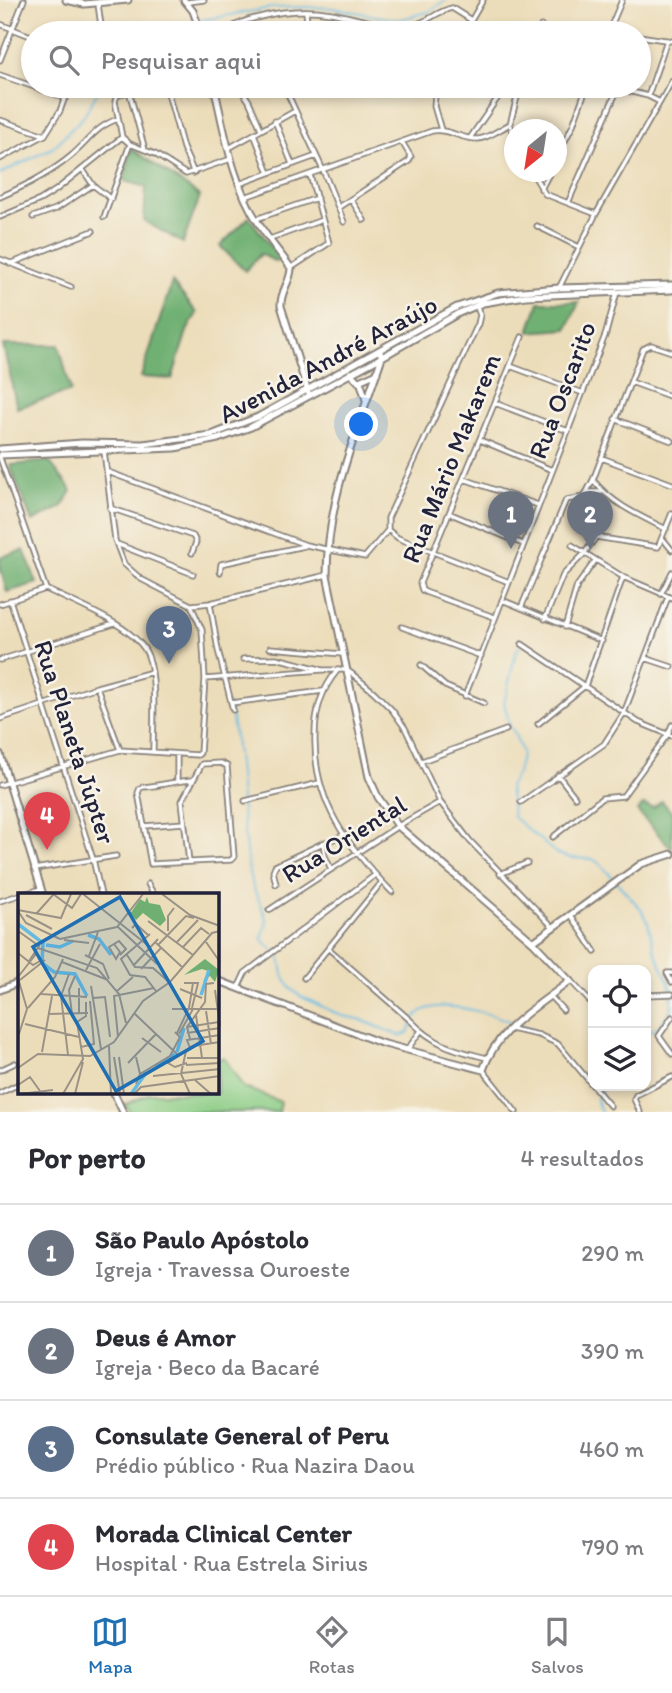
<!DOCTYPE html>
<html lang="pt">
<head>
<meta charset="utf-8">
<style>
  body { margin:0; font-family:Itim,sans-serif; background:#f7f7f7; color:#2b2b33 }
  .controls { position:absolute; right:21px; bottom:21px; display:grid; overflow:hidden; border-radius:14px; box-shadow:0 4px 10px #0003 }
  .controls button { width:63px; height:63px; display:grid; place-items:center; padding:0; border:0; border-bottom:2px solid #e1e1e2; background:#fff; color:#2b2b33; font:35px sans-serif }
  .compass { position:absolute; left:504px; top:119px; width:63px; height:63px; border-radius:50%; background:#fff; box-shadow:0 4px 10px #0003; rotate:210deg }
  .you { position:absolute; left:362px; top:425px; width:24px; height:24px; margin:-18px; border:5px solid #fff; border-radius:50%; background:#1a73e8; box-shadow:0 0 0 10px #1a73e833 }
  .badge { display:grid; place-items:center; width:46px; height:46px; border-radius:50%; background:#1f6fb2; color:#fff; font-size:23px; font-weight:700 }
  .pin { position:absolute; translate:-50% -58px; filter:drop-shadow(0 2px 4px #0008) }
  .pin::after { content:''; position:absolute; top:37px; width:24px; height:21px; background:inherit; clip-path:polygon(0 0,100% 0,50% 100%) }
  .list { margin:0; padding:0; list-style:none }
  h2 { display:flex; justify-content:space-between; align-items:center; height:91px; margin:0; padding:0 28px; font-size:30px }
  h2 small { font-size:23px; font-weight:400; color:#7c7c81 }
  .list li { display:grid; grid-template-columns:46px 1fr auto; gap:21px; align-items:center; box-sizing:border-box; height:98px; padding:0 28px; border-top:2px solid #e1e1e2 }
  .list b { display:block; font-size:26px; white-space:nowrap }
  .list p { margin:0; font-size:23px; white-space:nowrap; color:#7c7c81 }
  .list em { font-size:23px; font-style:normal; color:#7c7c81 }
  .icon { flex:none; width:38px; height:38px; fill:none; stroke:currentColor; stroke-width:2; stroke-linecap:round; stroke-linejoin:round }
  .map { position:relative; flex:none; width:672px; height:1112px; overflow:hidden }
  .search { position:absolute; background:#fff; box-shadow:0 4px 10px #0003; left:21px; right:21px; top:21px; height:77px; display:flex; align-items:center; gap:18px; box-sizing:border-box; padding:0 24px; border-radius:38px; color:#7c7c81; font-size:26px }
  .sheet { height:483px; background:#fff }
  nav { display:flex; justify-content:space-around; align-items:center; box-sizing:border-box; height:98px; border-top:2px solid #e1e1e2; background:#fff; font-size:19px; color:#7c7c81 }
  nav a { display:grid; justify-items:center; gap:4px }
  nav .on { color:#1f6fb2 }
  .map>svg:first-child { display:block }
  .green { fill:#8acc84; stroke:#567760; stroke-width:2 }
  .forest { fill:#6fb072; stroke:#486956; stroke-width:2 }
  .lines { fill:none; stroke-linecap:round; stroke-linejoin:round }
  .stream { stroke:#65bae1; stroke-width:2 }
  .street-casing { stroke:#87807a; stroke-width:7 }
  .secondary-casing { stroke:#87807a; stroke-width:9 }
  .street { stroke:#fff; stroke-width:3.5 }
  .secondary { stroke:#fff; stroke-width:5 }
  .labels { text-anchor:middle; stroke-width:5; stroke-linejoin:round; paint-order:stroke }
  .street-label { font-size:26px; fill:#22223b; stroke:#f7f3e8 }
  .inset-river { fill:none; stroke:#65bae1; stroke-width:3.5 }
  .inset-road { fill:none; stroke:#9b9287; stroke-width:2 }
  .view { fill:#1f6fb2; fill-opacity:0.15; stroke:#1f6fb2; stroke-width:3.5 }
  .inset-edge { fill:none; stroke:#22223b; stroke-width:3.5 }
</style>
</head>
<body>
<div class="map">
<svg width="672" height="1112" viewBox="0 0 672 1112">
  <rect width="100%" height="100%" fill="#f7f3e8"/>
  <filter id="ink" filterUnits="userSpaceOnUse"><feTurbulence type="fractalNoise" baseFrequency=".0143" numOctaves="2"/><feDisplacementMap in="SourceGraphic" scale="14" xChannelSelector="R" yChannelSelector="G"/><feConvolveMatrix kernelMatrix="1 2 1 2 8 2 1 2 1" color-interpolation-filters="sRGB"/></filter>
  <filter id="wash" filterUnits="userSpaceOnUse"><feTurbulence type="fractalNoise" baseFrequency=".00686" numOctaves="4" result="noise"/><feDisplacementMap in="SourceGraphic" scale="28" xChannelSelector="R" yChannelSelector="G"/><feGaussianBlur stdDeviation="1.57" result="paint"/><feColorMatrix in="noise" values="0 0 0 0 0 0 0 0 0 0 0 0 0 0 0 0 0 1.4 0 .05"/><feComposite in="paint" operator="in"/></filter>
  <g filter="url(#wash)">
    <rect width="100%" height="100%" fill="#ecddba"/>
    <path class="green" d="M224 1057 243 1087 281 1102 279 1112H130L125 1105 150 1093H217V1060Z"/>
    <path class="forest" d="M131 148 200 196 183 243 144 221 146 187 124 181Z
      M249 217 279 257 276 262 261 254 245 271 220 246Z
      M172 282 197 313 187 331 172 379 141 377Z
      M539 302H579L567 329 529 332Z
      M3 345H59L71 391 17 408Z
      M49 461 72 491 62 507 32 522 10 465Z
      M24 550 37 583 7 592 0 567V557Z
      M662 801 672 813V849L637 811 643 805 653 808Z"/>
    <g class="lines">
      <path class="stream" d="M201 20 271 8 306 7 334 8 398 20 428 12 446 0
        M161 33 194 22
        M0 174 54 147 84 116 101 86
        M520 646 516 652 504 703 510 727 514 732 522 753 517 773 509 787 513 817 557 854 571 858 593 859 601 865 641 909 648 923 655 951 672 990V1007L666 1018 657 1028 646 1033
        M229 705C242 761 239 819 250 876 254 894 262 905 267 921L262 939 280 957 283 975 291 989 300 996 342 1016 359 1019 400 1036 408 1033C411 1027 412 1019 418 1014 440 994 513 1020 537 1033
        M601 1112 596 1100 605 1086"/>
    </g>
  </g>
  <g filter="url(#ink)">
    <g class="lines">
      <g class="street-casing">
        <path id="street" d="M188 2 204 0
          M98 4 102 33
          M306 11 308 33
          M0 24 33 37
          M495 29 496 33
          M610 30 625 33
          M226 33C235 23 247 20 260 17 282 11 307 9 331 13 358 18 384 28 412 25 427 23 437 11 452 8L471 20
          M464 33 483 0
          M539 33 541 26
          M608 33 622 0
          M639 36 672 41
          M0 60 24 0
          M0 75 66 98
          M138 86 117 96 115 101 122 137 130 144 155 154 186 174 231 159
          M166 86 183 148 194 173
          M239 86 249 101 261 129
          M284 86 323 170 344 222
          M436 86 434 106 441 130
          M608 86 648 96 660 102
          M129 91 145 150
          M648 96 667 40
          M0 120 45 135
          M275 121 292 164
          M510 124 520 86
          M510 124 514 138
          M254 134 269 173
          M470 138 499 96 503 86
          M229 148 295 111
          M0 159 45 135 60 111 69 86
          M556 159 573 125 587 86
          M83 170 93 185 111 199
          M532 172 545 194 596 214
          M239 184 316 156
          M541 189 550 172
          M0 197C25 186 51 173 71 156 88 142 96 126 118 119
          M245 197 432 131C448 128 462 140 478 139 489 138 500 129 510 124
          M352 201 364 220
          M568 203 619 86
          M339 207 409 161 411 157 402 142
          M0 217 40 200 56 190 122 137
          M33 217 56 209 93 185
          M104 217 130 144
          M256 219 317 198
          M537 226 579 247
          M270 239 322 220
          M0 259 71 287
          M10 264 93 231
          M291 268 329 243 310 175
          M559 288 596 214 672 81
          M510 366 583 393
          M631 382 672 397
          M495 403 568 431
          M615 419 672 441
          M480 440 552 470
          M0 458 46 589C73 603 137 626 148 656 157 678 153 727 153 752
          M602 458 672 484
          M108 472 306 545 365 557 388 530
          M464 479 538 505
          M593 480C612 504 640 516 666 529
          M587 492H602
          M110 508 193 536 196 542 192 553
          M451 514 523 544
          M388 530V518L478 324 480 315 476 305
          M388 530 398 538 509 582
          M663 539 672 550
          M117 544 193 574
          M572 545 623 577 672 598
          M220 572 221 564 304 546
          M661 594 672 572
          M10 600 93 859 101 895
          M502 600 602 641
          M210 603 218 650 233 710
          M0 604 46 589
          M192 605 210 603 327 575
          M521 608 566 500 584 497 593 480 643 349 651 345 672 352
          M494 617 425 592 422 590 420 583 522 337
          M545 619 563 575 584 554 596 537 658 547 672 513
          M402 627 481 656
          M565 627 577 586 595 561
          M522 644 638 722 672 736
          M270 648 343 654
          M645 658 672 667
          M243 659 276 658 320 669
          M0 660 114 624
          M421 665 445 686 484 703
          M337 671C321 690 315 711 315 736 313 802 348 847 392 892
          M205 679 322 670H346L351 673 374 692 392 710 405 728 440 802 470 841 553 927
          M97 687 120 750
          M465 696 606 333 617 292
          M231 703 323 691
          M0 719 97 687 152 672
          M538 724 585 686 623 577
          M177 754V781
          M422 761 506 730
          M558 775 575 797
          M0 785 120 750 198 755 200 753 205 679 202 630 191 605 141 579 124 564 115 540 104 451
          M245 801 319 783
          M521 802 604 744 624 713 668 597
          M144 826 184 823
          M553 837 602 798 623 796 668 734 672 725
          M323 843 344 835
          M189 862 182 801 202 764 221 763 227 766 234 857 231 860 151 864 138 793 140 788 143 787C160 786 175 781 192 780
          M34 869 116 856
          M500 874 527 863
          M148 884 154 895
          M276 884 273 871 275 866 323 843 325 856 331 869
          M21 895 41 889
          M0 901 19 895
          M269 910 398 826 440 802
          M571 915 595 952
          M329 949 410 1020C434 1045 454 1050 487 1058
          M672 973H667L672 982
          M304 978 382 882
          M571 981 593 1005
          M238 988 245 973 375 875
          M646 995 672 994
          M550 996 563 1010
          M672 1017 659 1036 672 1054
          M510 1029 539 1035 558 1044 610 1106
          M407 1050 420 1032
          M0 1070 15 1063
          M483 1070 516 1112
          M0 1093 19 1084
          M640 1112 634 1099 636 1095 672 1077"/>
      </g>
      <g class="secondary-casing">
        <path id="secondary" d="M66 0 84 4 128 0
          M184 0 193 11 201 33
          M214 86C225 133 232 183 259 224 268 239 280 253 291 268 291 282 280 291 281 306L308 392
          M350 373 361 384 366 400
          M359 381 377 373
          M0 449 82 443 143 444 211 435 258 417 457 307 498 293 559 288 672 285
          M0 455 175 448 218 439 251 427 382 357 459 313 483 303 526 296 672 290
          M0 754 43 895
          M533 942 641 864 672 854
          M217 980 381 1043 483 1070C497 1028 538 1006 570 981L533 942 398 826 378 797 369 777 327 575C327 497 358 429 382 357L379 350
          M0 990 19 982
          M114 1093 123 1112"/>
      </g>
      <use href="#street" class="street"/>
      <use href="#secondary" class="secondary"/>
    </g>
  </g>
  <g class="labels">
    <g class="street-label">
      <text transform="translate(328 359) rotate(-28)" y="9">Avenida André Araújo</text>
      <text transform="translate(562 390) rotate(-69)" y="9">Rua Oscarito</text>
      <text transform="translate(451 458) rotate(-68)" y="9">Rua Mário Makarem</text>
      <text transform="translate(75 742) rotate(72)" y="9">Rua Planeta Júpter</text>
      <text transform="translate(344 839) rotate(-32)" y="9">Rua Oriental</text>
    </g>
  </g>
  <g transform="translate(18 893)">
    <rect width="201" height="201" fill="#ecddba"/>
    <path d="M129 4 131 10 142 12 148 27 142 33 125 20 118 27 112 21 122 6 127 9ZM187 66 201 77 197 89 192 83 185 89 190 78 184 76 166 82Z" fill="#6fb072"/>
    <path class="inset-river" d="M0 31 25 50 24 70 36 79 57 81 69 103M70 42 81 46 93 62M28 52 42 54 55 48M183 102 191 77M159 159 166 135M138 173 157 161M113 201 128 180"/>
    <path class="inset-road" d="M35 1 54 15 63 1M65 1 132 54M144 1 172 22 202 33M0 17 43 25 53 1M0 18 8 30 42 46M18 21 35 2M8 22 34 36M130 28 175 62M100 34 139 71M114 35 118 31 130 42M0 38 21 53 11 68M150 38V23L156 15M132 41 103 66 112 82 127 84 138 98M42 46 99 34 125 1M46 47 71 50M137 49 164 74M159 49 180 27M188 49 202 69M96 51 102 59 98 66 91 54 101 48 108 56 102 62M140 52 168 23 176 25M165 54 183 35 191 41M20 55 79 75 101 101 108 130M0 60 15 72 22 68M67 62 85 71 91 86M109 62 117 74 135 75 151 89M71 63 80 39M44 69 90 87M115 73 140 46M123 76 143 55M68 77 82 51M0 84 18 61M0 85 9 116 0 144M2 87 27 67M166 90H180L174 115M73 93 83 156M162 96 184 105M197 97 202 133M99 98 115 84M23 101 69 104M75 105 87 104 92 144M10 115 37 84 45 66M154 116H202M188 118 193 151M61 120V95M30 121 70 120M54 121 51 97 57 83M117 121 160 162M178 122 184 165M59 129 68 123V109M7 131 61 144M169 134 201 129M159 140 171 115 175 90M169 140 202 135M161 141 175 116M100 144 96 103 136 95M124 145 143 159M172 146 169 134 187 109 188 91 196 90M91 153 93 201M63 154 76 151 72 108M172 155 169 147 202 142M168 158 163 181 172 201M24 159 34 103M50 162 43 103 51 81M96 164 102 201M101 164 106 201M169 165H202M110 170 138 141M169 170 157 174 150 170 175 153 202 149M168 172 202 170M0 175 20 161 72 163 96 149 125 108 152 89 194 40 202 38M122 181 152 163 162 144 157 139M135 183 202 176M177 187 193 201M118 191 122 181 118 164M0 192 12 184 22 198M2 201 35 197M45 201 65 166 59 129M57 201 65 169M116 201 123 194 202 183"/>
    <path class="view" d="M102 4 185 148 98 198 15 54Z"/>
    <rect width="201" height="201" class="inset-edge"/>
  </g>
</svg>
<div class="controls">
<button><svg class="icon" aria-label="locate" viewBox="0 0 24 24"><circle cx="12" cy="12" r="6"/><path d="M12 2v4M12 18v4M2 12h4M18 12h4"/></svg></button>
<button><svg class="icon" aria-label="layers" viewBox="0 0 24 24"><path d="M12 4l9 5-9 5-9-5zM3 14l9 5 9-5"/></svg></button>
</div>
<svg class="compass" viewBox="-18 -18 36 36"><path d="M0-13l5 13h-10z" fill="#e53935"/><path d="M0 13l5-13h-10z" fill="#7c7c81"/></svg>
<div class="you"></div>
<div class="pin badge" style="left:511px;top:549px;background:#6b7280">1</div>
<div class="pin badge" style="left:590px;top:549px;background:#6b7280">2</div>
<div class="pin badge" style="left:169px;top:664px;background:#5c6f8a">3</div>
<div class="pin badge" style="left:47px;top:850px;background:#e0444e">4</div>
<div class="search"><svg class="icon" aria-label="search" viewBox="0 0 24 24"><circle cx="10" cy="10" r="6"/><path d="M15 15l6 6"/></svg>Pesquisar aqui</div>
</div>
<section class="sheet">
<h2>Por perto<small>4 resultados</small></h2>
<ul class="list">
<li><span class="badge" style="background:#6b7280">1</span><div><b>São Paulo Apóstolo</b><p>Igreja · Travessa Ouroeste</p></div><em>290 m</em></li>
<li><span class="badge" style="background:#6b7280">2</span><div><b>Deus é Amor</b><p>Igreja · Beco da Bacaré</p></div><em>390 m</em></li>
<li><span class="badge" style="background:#5c6f8a">3</span><div><b>Consulate General of Peru</b><p>Prédio público · Rua Nazira Daou</p></div><em>460 m</em></li>
<li><span class="badge" style="background:#e0444e">4</span><div><b>Morada Clinical Center</b><p>Hospital · Rua Estrela Sirius</p></div><em>790 m</em></li>
</ul>
</section>
<nav>
<a class="on"><svg class="icon" aria-label="map" viewBox="0 0 24 24"><path d="M3 6l6-2 6 2 6-2v14l-6 2-6-2-6 2zM9 4v14M15 6v14"/></svg>Mapa</a>
<a><svg class="icon" aria-label="directions" viewBox="0 0 24 24"><path d="M12 3l9 9-9 9-9-9zM9 14v-3h6M13 9l2 2-2 2"/></svg>Rotas</a>
<a><svg class="icon" aria-label="saved" viewBox="0 0 24 24"><path d="M7 4h10v16l-5-4-5 4z"/></svg>Salvos</a>
</nav>
</body>
</html>
